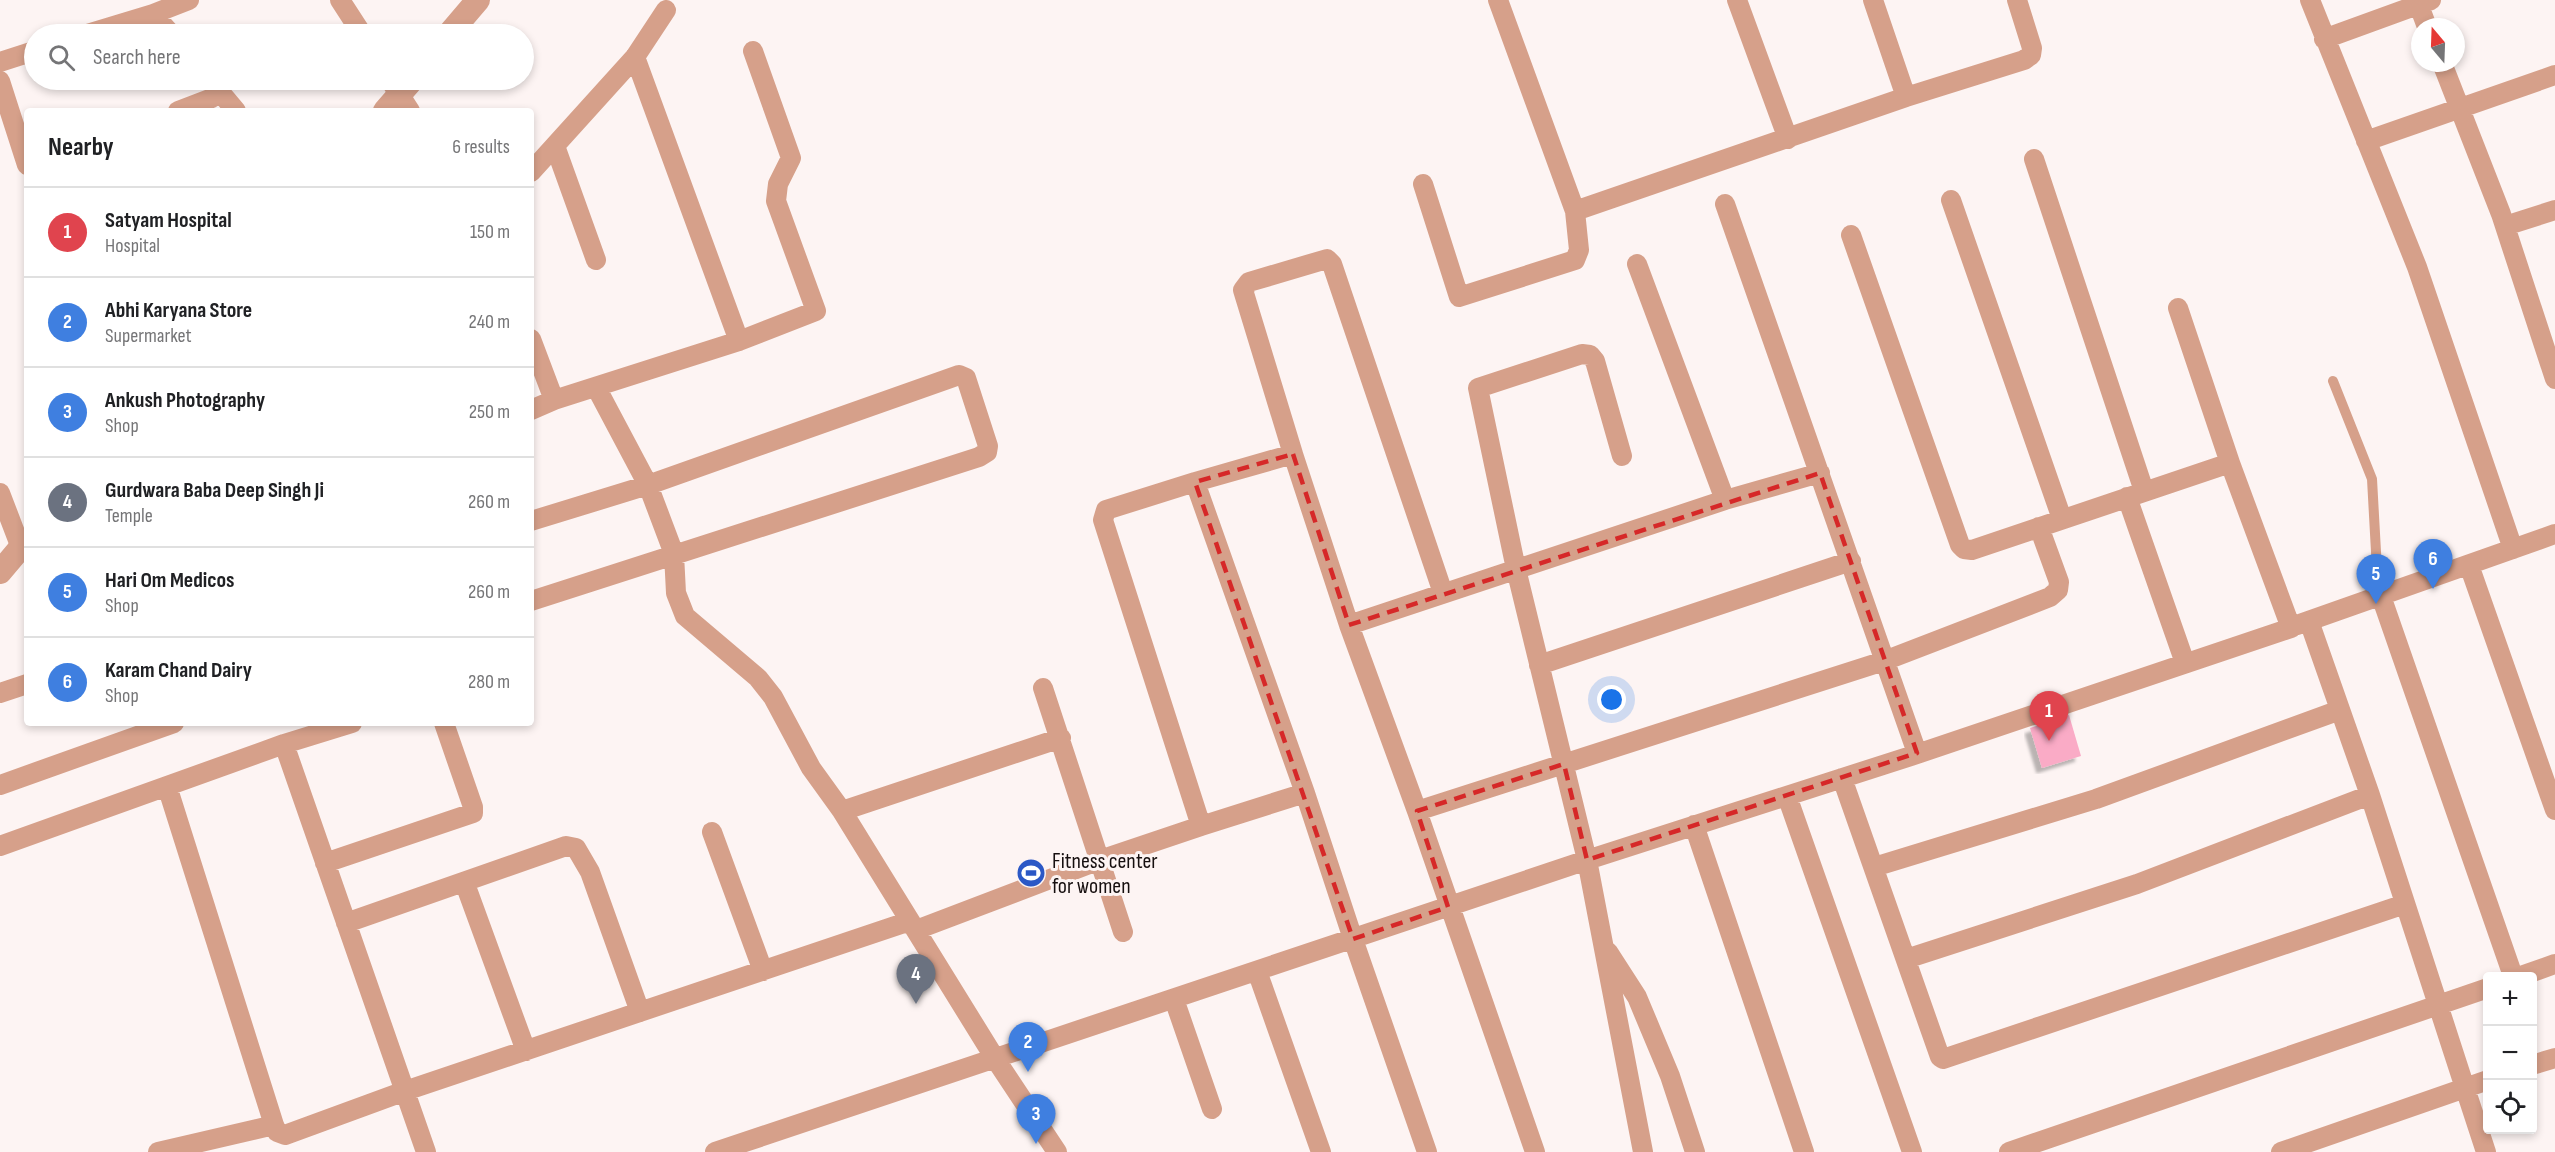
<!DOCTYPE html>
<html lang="en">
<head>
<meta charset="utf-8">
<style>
  body { margin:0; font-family:"Sofia Sans Condensed",sans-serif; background:#f2f2f2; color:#202124 }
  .controls { position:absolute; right:18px; bottom:18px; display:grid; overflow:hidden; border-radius:6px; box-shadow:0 3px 9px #0003 }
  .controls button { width:54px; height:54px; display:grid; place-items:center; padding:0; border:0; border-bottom:2px solid #e0e0e0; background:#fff; color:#202124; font:30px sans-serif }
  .compass { position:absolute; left:2411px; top:18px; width:54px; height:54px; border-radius:50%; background:#fff; box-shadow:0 3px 9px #0003; rotate:341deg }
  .you { position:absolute; left:1612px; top:700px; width:21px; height:21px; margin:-15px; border:4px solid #fff; border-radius:50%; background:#1a73e8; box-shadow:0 0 0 9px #1a73e833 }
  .badge { display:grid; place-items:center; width:39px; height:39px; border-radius:50%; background:#2b58c6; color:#fff; font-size:20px; font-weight:700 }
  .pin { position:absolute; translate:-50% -50px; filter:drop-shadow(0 2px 3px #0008) }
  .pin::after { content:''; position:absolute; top:32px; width:21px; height:18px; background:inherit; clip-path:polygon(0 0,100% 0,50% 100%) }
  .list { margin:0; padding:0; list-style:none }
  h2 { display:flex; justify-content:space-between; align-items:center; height:78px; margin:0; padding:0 24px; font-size:26px }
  h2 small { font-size:20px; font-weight:400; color:#757577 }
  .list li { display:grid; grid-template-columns:39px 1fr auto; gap:18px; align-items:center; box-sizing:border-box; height:90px; padding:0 24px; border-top:2px solid #e0e0e0 }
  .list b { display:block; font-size:22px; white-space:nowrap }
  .list p { margin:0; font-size:20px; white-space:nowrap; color:#757577 }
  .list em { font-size:20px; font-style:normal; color:#757577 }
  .icon { flex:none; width:33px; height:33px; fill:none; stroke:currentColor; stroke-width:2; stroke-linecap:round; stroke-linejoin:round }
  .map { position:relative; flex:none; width:2555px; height:1152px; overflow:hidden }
  .search { position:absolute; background:#fff; box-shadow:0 3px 9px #0003; left:24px; top:24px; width:510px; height:66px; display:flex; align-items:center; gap:15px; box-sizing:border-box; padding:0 21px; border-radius:33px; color:#757577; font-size:22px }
  .panel { position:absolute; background:#fff; box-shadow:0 3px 9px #0003; left:24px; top:108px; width:510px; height:618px; border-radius:6px }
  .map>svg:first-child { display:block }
  .building { fill:#faabc6; filter:url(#shadow) }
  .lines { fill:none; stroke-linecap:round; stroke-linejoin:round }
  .service { stroke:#d6a08a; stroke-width:10 }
  .minor { stroke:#d6a08a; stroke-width:20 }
  .tertiary { stroke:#d6a08a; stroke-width:24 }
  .marked { fill:none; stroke:#d62828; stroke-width:4.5; stroke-dasharray:12 8; stroke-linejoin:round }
  .labels { text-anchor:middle; stroke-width:6; stroke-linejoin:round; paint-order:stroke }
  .poi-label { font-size:22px; fill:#160f0f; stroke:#fdf4f3; text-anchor:start }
</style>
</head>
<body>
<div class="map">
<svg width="2555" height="1152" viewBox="0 0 2555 1152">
  <defs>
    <filter id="shadow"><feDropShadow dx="-5.5" dy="5.5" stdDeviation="1.5" flood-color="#0004"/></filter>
  </defs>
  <rect width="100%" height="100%" fill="#fdf4f3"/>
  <path class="building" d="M2069 715 2081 756 2042 768 2030 728Z"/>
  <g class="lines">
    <path class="service" d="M2333 381 2372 479 2377 570 2381 596"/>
    <path class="minor" d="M340 0 362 34
      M1498 0 1575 211 1906 97 2024 60 2031 55 2032 48 2017 0
      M1737 0 1788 139
      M1873 0 1906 97
      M2310 0 2417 267 2513 549
      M2417 0 2427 27
      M153 14 189 0
      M87 34 153 14 171 34
      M2324 39 2431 0
      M635 57 739 341
      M0 62 34 51
      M2442 63 2501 214 2555 379
      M210 80 236 111
      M390 80 410 111
      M0 81 27 165
      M178 111 212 98
      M2366 141 2555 75
      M555 146 596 260
      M2034 159 2144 491
      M531 172 635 57 666 10
      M1423 184 1459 297 1575 260 1579 250 1575 211
      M1951 200 2062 519
      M1725 204 1917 753
      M2505 226 2555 210
      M1637 264 1725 500
      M2178 308 2230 463
      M531 339 554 400
      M596 387 648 485 674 554 676 593 685 616 758 678 773 697 811 768 842 811
      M531 410 554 400 739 341 816 311 776 201 778 184 791 158 753 51
      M1293 454 1243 290 1249 282 1327 259 1332 264 1443 593
      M1622 456 1595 361 1590 355 1582 354 1478 388 1516 569 1587 860 1643 1152
      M1195 482 1293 454 1349 625 1417 811 1884 661 2050 597 2058 590 2059 582 2039 527
      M0 493 21 548 27 551
      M2127 497 2185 663
      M531 521 648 485 959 375 966 378 988 446 987 452 979 457 531 601
      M2469 565 2555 810
      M2381 596 2513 976
      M2309 621 2370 795 2465 1088 2488 1080
      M1349 625 1725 500 1820 473
      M2297 625 2555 534
      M1539 665 1851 561
      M1043 688 1123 932
      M0 693 27 684
      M284 744 426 1152
      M1842 778 1940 1057 1943 1059 2405 904
      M0 785 174 723
      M167 786 274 1125 277 1132 285 1135 405 1091 910 921
      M1305 793 1201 826 1103 520 1106 510 1195 482 1305 793 1353 939 1427 1152
      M1787 796 1912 1152
      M1417 811 1535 1152
      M1694 825 1804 1152
      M712 832 763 971
      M0 846 284 744 352 723
      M325 863 473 813V807L444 723
      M1874 867 2096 799 2340 710
      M468 892 526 1051
      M346 923 566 846 576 848 590 872 640 1012
      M916 930 1100 860 1201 826
      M1608 952 1637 997 1670 1076 1695 1152
      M1906 959 2137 884 2370 795
      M1257 971 1321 1152
      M2521 976 2555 964
      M1174 999 1212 1109
      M2532 1065 2555 1058
      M158 1152 274 1125
      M715 1152 1587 860 1911 756 2291 628 2230 463 1972 550 1964 549 1960 545 1851 235
      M1057 1152 996 1060 842 811 1061 738
      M2009 1152 2488 988
      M2281 1152 2465 1088 2486 1152"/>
    <path class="tertiary" d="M449 34 478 0
      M385 111 412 80
      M0 572 27 540"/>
  </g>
  <path class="marked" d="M1293 454 1349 625 1820 473 1917 753 1587 860 1564 764 1417 811 1448 907 1353 939 1195 482Z"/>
  <defs>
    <g id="stadium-disc" transform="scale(1.5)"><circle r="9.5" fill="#2b58c6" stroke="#fdf4f3"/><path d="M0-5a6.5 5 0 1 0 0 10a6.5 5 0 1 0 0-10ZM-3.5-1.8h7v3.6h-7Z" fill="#fff"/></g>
  </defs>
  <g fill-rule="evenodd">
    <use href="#stadium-disc" x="1031" y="873"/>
  </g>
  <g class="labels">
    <g class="poi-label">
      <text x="1052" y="868">Fitness center<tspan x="1052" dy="25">for women</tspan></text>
    </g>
  </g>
</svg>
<div class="controls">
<button>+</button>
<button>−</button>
<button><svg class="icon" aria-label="locate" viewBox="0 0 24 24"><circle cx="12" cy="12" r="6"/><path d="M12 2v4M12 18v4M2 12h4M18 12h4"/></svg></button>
</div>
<svg class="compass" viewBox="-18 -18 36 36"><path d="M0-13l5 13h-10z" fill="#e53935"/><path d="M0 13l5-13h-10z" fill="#757577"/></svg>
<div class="you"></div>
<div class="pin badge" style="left:2049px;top:741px;background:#e0444e">1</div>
<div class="pin badge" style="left:1028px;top:1072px;background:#3f7fe0">2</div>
<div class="pin badge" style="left:1036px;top:1144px;background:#3f7fe0">3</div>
<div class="pin badge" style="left:916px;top:1004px;background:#6b7280">4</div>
<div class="pin badge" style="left:2376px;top:604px;background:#3f7fe0">5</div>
<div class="pin badge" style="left:2433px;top:589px;background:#3f7fe0">6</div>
<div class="search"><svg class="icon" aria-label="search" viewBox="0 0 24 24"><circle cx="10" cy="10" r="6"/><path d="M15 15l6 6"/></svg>Search here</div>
<section class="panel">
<h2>Nearby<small>6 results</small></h2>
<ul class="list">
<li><span class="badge" style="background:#e0444e">1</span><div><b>Satyam Hospital</b><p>Hospital</p></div><em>150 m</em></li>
<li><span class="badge" style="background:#3f7fe0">2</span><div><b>Abhi Karyana Store</b><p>Supermarket</p></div><em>240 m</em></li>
<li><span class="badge" style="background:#3f7fe0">3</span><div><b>Ankush Photography</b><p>Shop</p></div><em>250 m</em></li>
<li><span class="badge" style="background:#6b7280">4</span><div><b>Gurdwara Baba Deep Singh Ji</b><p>Temple</p></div><em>260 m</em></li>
<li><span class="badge" style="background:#3f7fe0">5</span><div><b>Hari Om Medicos</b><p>Shop</p></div><em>260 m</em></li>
<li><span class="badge" style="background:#3f7fe0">6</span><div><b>Karam Chand Dairy</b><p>Shop</p></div><em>280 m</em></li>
</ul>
</section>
</div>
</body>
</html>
